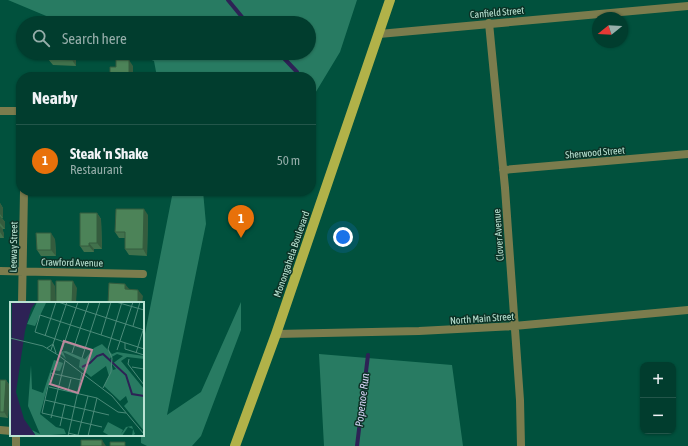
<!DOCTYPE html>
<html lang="en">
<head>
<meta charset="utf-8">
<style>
  body { margin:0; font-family:"Asap Condensed",sans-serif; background:#0b4436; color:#f1f3f6 }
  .controls { position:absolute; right:12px; bottom:12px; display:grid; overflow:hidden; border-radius:8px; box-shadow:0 1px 3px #0004 }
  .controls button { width:36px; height:36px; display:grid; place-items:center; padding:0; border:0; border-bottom:1px solid #23564a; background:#013d2e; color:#f1f3f6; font:20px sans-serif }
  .compass { position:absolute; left:592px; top:12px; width:36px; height:36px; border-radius:50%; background:#013d2e; box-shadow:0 1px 3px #0004; rotate:252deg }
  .you { position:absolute; left:343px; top:237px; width:14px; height:14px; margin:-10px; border:3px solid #fff; border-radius:50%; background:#1a73e8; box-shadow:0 0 0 6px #1a73e833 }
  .badge { display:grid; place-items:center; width:26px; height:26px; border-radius:50%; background:#8c9099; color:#fff; font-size:13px; font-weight:700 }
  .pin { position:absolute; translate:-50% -33px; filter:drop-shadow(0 1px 2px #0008) }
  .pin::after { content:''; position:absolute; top:21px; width:14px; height:12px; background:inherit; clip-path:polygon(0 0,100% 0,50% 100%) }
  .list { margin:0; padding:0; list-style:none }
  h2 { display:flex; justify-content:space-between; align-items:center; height:52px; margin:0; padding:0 16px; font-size:17px }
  h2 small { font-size:13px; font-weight:400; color:#96aeaa }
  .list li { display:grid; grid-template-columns:26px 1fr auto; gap:12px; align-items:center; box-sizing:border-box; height:72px; padding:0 16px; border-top:1px solid #23564a }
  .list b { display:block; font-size:15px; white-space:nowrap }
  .list p { margin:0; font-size:13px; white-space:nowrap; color:#96aeaa }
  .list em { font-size:13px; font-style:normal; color:#96aeaa }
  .icon { flex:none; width:22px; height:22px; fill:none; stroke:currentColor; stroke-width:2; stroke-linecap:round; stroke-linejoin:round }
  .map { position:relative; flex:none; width:688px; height:446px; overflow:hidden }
  .search { position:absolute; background:#013d2e; box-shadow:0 1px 3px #0004; left:16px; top:16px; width:300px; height:44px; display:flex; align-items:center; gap:10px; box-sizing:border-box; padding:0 14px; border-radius:22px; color:#96aeaa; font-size:15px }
  .panel { position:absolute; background:#013d2e; box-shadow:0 1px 3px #0004; left:16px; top:72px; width:300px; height:124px; border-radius:16px }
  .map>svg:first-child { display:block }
  .green { fill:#287b62 }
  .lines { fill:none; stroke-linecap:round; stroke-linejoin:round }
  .stream { stroke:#2d2255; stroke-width:4 }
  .street { stroke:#7b7c4d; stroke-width:8 }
  .primary { stroke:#b1b249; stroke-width:10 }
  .wall { fill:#41714c }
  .shaded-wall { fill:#355c3e }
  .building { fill:#4c8358; stroke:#355c3e }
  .labels { text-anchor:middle; stroke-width:3; stroke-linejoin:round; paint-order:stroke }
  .street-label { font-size:10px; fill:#b9e2d2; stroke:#0c3226 }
  .water-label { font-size:11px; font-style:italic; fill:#d7d3f6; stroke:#0c3226 }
  .inset-river { fill:none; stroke:#2d2255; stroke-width:2 }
  .inset-road { fill:none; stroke:#4b8b79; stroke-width:1 }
  .view { fill:#bd879c; fill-opacity:0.15; stroke:#bd879c; stroke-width:2 }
  .inset-edge { fill:none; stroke:#b9e2d2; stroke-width:2 }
</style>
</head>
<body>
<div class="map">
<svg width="688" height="446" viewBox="0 0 688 446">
  <rect width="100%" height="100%" fill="#01513d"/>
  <path class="green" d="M8 0H357L340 52 311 100V77H157L154 61 135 53H309V23H63Z
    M173 191H203L206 224 167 415 201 392 241 302V330L201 436 192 446H147L141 443V435H143V344Z
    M319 354 452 365 463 446H324Z"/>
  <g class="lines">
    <path class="stream" d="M228 0 247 23
      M279 53 297 72
      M357 446 368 355"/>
    <path class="street" d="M489 23 505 188 520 400 521 446
      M379 34 688 6
      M0 111H21
      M503 170 688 154
      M0 271 143 274
      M22 303 24 191
      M276 334 419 331 514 326 688 310
      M0 430 11 431
      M16 435V446"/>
    <path class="primary" d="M235 446 276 334 390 0"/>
  </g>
  <path class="wall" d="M48 53H76V66L53 65 48 59Z
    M0 203 3 208V218H2L5 222V229H3V231L4 234V238H0Z
    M97 213 101 219 102 249H94V252H84L80 246Z
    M148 215 147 256 129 255 125 249V238H119L115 232Z
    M55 239 56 256H41L37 250Z
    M0 380H6L10 386 8 418 0 417Z"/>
  <path class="shaded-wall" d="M72 53H76V66L72 60Z
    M129 60 133 66V77H129Z
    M0 203 3 208V218L0 214Z
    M144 209 148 215 147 256 143 249Z
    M97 213 101 219 102 249 97 243Z
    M0 216 5 222V229L0 223Z
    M0 226 3 229V231L4 234V238L0 232Z
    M51 233 55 239 56 256 51 250Z
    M89 243 94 249V252L89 246Z
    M51 280 55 286 56 303H51Z
    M73 281 77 288 76 303H72Z
    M125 284 130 290 125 289Z
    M138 290 143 296 142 303H138Z
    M6 380 10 386 8 418 4 412Z
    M102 440 106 446H102Z"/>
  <path class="building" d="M48 53H72V60L48 59Z
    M116 60H129V77H110V67H116Z
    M78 76 88 77H78Z
    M116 209H144L143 249H125V232H115Z
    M80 213H97V243H89V246H80Z
    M36 233H51V250H37Z
    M38 280H51V303H38Z
    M56 281H73L72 303H56Z
    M109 283 125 284V289L138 290V303H108Z
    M0 380H6L4 412H0Z
    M81 440H102V446H81Z
    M110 442H125V446H110Z"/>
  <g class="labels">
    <g class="street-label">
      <text transform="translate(497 12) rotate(-5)" y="4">Canfield Street</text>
      <text transform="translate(595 152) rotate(-5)" y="4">Sherwood Street</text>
      <text transform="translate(498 235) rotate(-94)" y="4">Clover Avenue</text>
      <text transform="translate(13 247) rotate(-89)" y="4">Leeway Street</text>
      <text transform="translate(291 254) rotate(-71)" y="4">Monongahela Boulevard</text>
      <text transform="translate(72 262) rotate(1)" y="4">Crawford Avenue</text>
      <text transform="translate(482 318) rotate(-4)" y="4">North Main Street</text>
    </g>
    <g class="water-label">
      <text transform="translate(362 400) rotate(-83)" y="4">Popenoe Run</text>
    </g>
  </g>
  <g transform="translate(10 302)">
    <rect width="134" height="134" fill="#01513d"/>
    <path d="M27 0 36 1 25 24 17 22ZM92 42 102 52 107 50 134 54V57L117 55 111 59 134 87V129L114 104 118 100 116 94 110 99 94 84 99 74 96 64 81 75 69 65 70 58 53 50 56 57 49 50 56 49 75 57 84 46ZM107 52 113 54 102 62 106 67 103 68 100 56ZM44 58 53 61 50 69 42 68 30 112 46 125 54 127 56 132 26 134 22 128 30 132 18 104 21 63 22 87 33 91ZM98 120 113 128 111 132 116 125 122 124 125 132 122 134 123 127 118 125 112 134H100L93 130Z" fill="#287b62" fill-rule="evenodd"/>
    <path d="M2 0H26L21 7 15 29 6 90 14 117 26 134 0 133Z" fill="#2d2255"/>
    <path class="inset-river" d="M72 65 80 61 87 54 93 52 116 73 122 92 134 94"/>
    <path class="inset-road" d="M48 0 134 28M106 0 134 8M123 24 130 0M91 33 101 0M35 34 46 0M0 36 33 44 48 53 102 94 134 132M115 41V47L134 53M37 46 43 42 46 51M75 47 25 30 30 13 134 47M41 48 57 0M52 48 68 0M107 48 123 0M62 51 79 0M126 51 134 25M72 56 90 0M119 57 118 62 134 83M122 65 134 67M71 78 41 71 32 111 92 125M39 85 87 96 108 110 116 111M93 86 101 70 102 56 98 47 112 0M58 89 61 77M35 98 99 113M41 116 55 59M50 124 55 102M58 131 71 134M68 133 78 94M58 134 72 71M78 134 87 96"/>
    <path class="view" d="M54 39 82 48 68 91 40 82Z"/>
    <rect width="134" height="134" class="inset-edge"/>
  </g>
</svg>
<div class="controls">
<button>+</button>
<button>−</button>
</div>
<svg class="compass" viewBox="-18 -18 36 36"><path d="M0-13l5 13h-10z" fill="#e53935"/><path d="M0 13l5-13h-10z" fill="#96aeaa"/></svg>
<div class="you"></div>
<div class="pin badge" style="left:241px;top:238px;background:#e8710a">1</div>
<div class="search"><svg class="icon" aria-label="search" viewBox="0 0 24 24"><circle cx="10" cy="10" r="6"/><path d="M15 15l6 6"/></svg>Search here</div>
<section class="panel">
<h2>Nearby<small></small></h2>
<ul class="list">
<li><span class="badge" style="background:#e8710a">1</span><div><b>Steak 'n Shake</b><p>Restaurant</p></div><em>50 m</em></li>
</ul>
</section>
</div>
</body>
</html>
